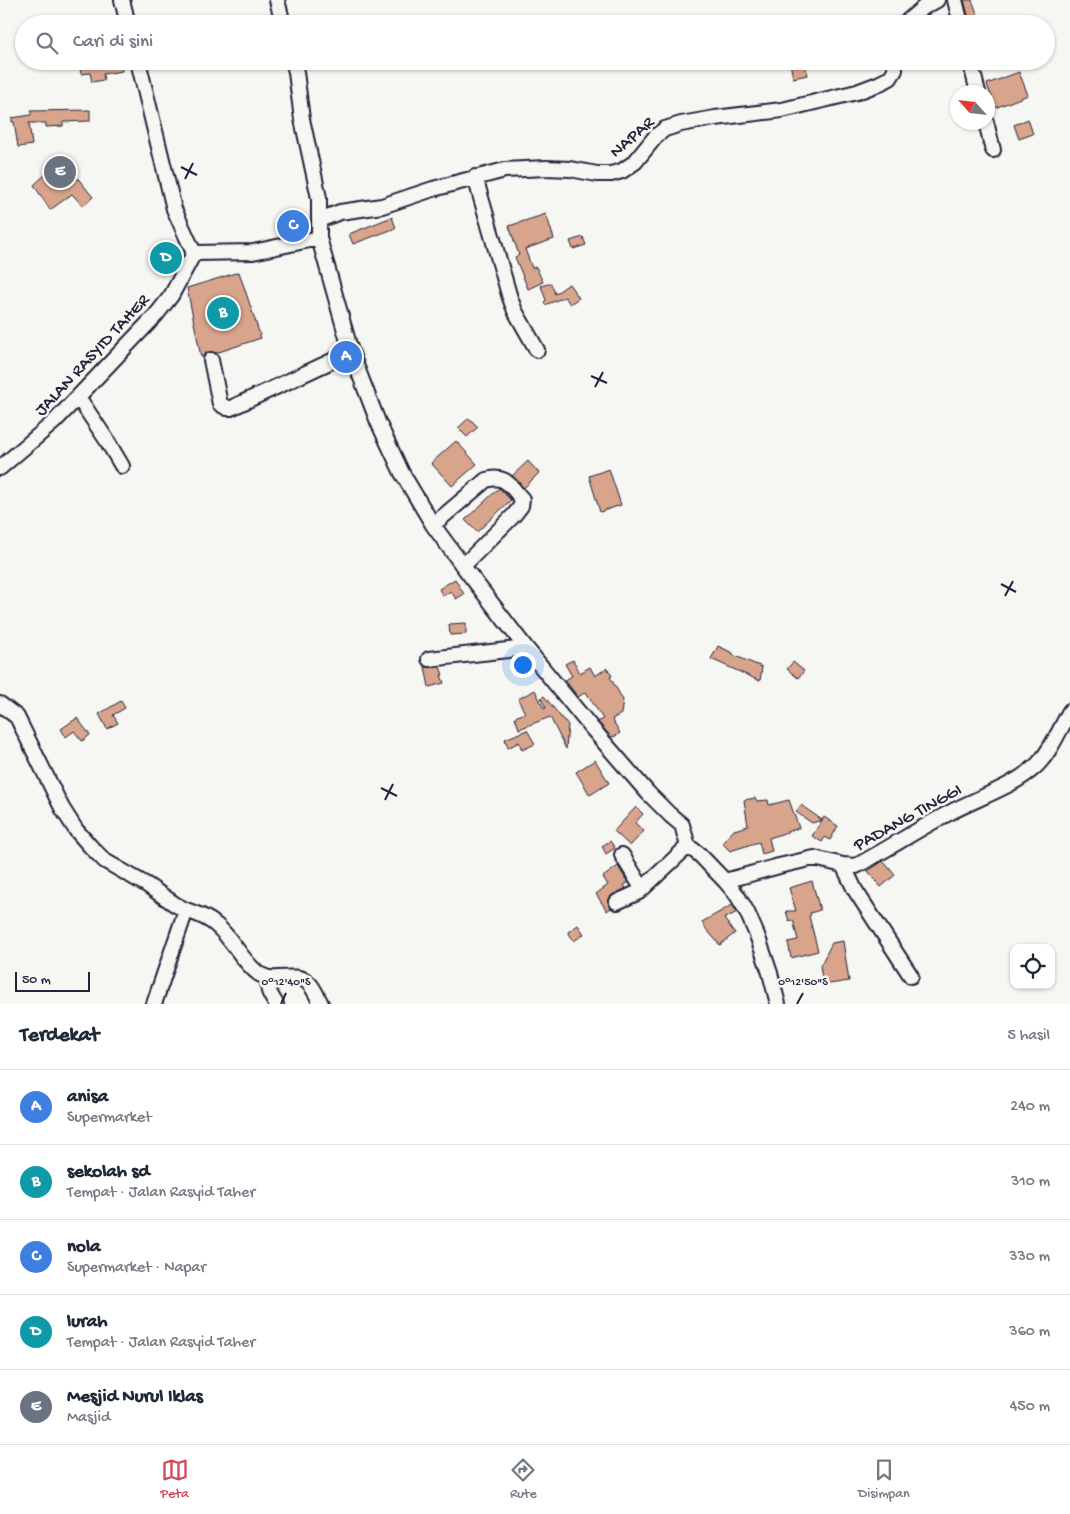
<!DOCTYPE html>
<html lang="id">
<head>
<meta charset="utf-8">
<style>
  body { margin:0; font-family:"Gochi Hand",sans-serif; background:#f6f6f7; color:#1f2937 }
  .controls { position:absolute; right:15px; bottom:15px; display:grid; overflow:hidden; border-radius:10px; box-shadow:0 1px 4px #0004 }
  .controls button { width:45px; height:45px; display:grid; place-items:center; padding:0; border:0; border-bottom:1px solid #e0e1e3; background:#fff; color:#1f2937; font:25px sans-serif }
  .compass { position:absolute; left:950px; top:85px; width:45px; height:45px; border-radius:50%; background:#fff; box-shadow:0 1px 4px #0004; rotate:297deg }
  .scale { position:absolute; left:15px; bottom:12px; width:75px; box-sizing:border-box; padding-left:5px; border:2px solid #22223b; border-top:0; font-size:14px; line-height:18px; white-space:nowrap; color:#22223b; -webkit-text-stroke:4px #f6f6f2; paint-order:stroke }
  .you { position:absolute; left:522px; top:664px; width:18px; height:18px; margin:-12px; border:4px solid #fff; border-radius:50%; background:#1a73e8; box-shadow:0 0 0 8px #1a73e833 }
  .badge { display:grid; place-items:center; width:32px; height:32px; border-radius:50%; background:#d1495b; color:#fff; font-size:16px; font-weight:700 }
  .pin { position:absolute; translate:-50% -50%; border:2px solid #fff; box-shadow:0 1px 5px #0006 }
  .list { margin:0; padding:0; list-style:none }
  h2 { display:flex; justify-content:space-between; align-items:center; height:65px; margin:0; padding:0 20px; font-size:21px }
  h2 small { font-size:16px; font-weight:400; color:#747a83 }
  .list li { display:grid; grid-template-columns:32px 1fr auto; gap:15px; align-items:center; box-sizing:border-box; height:75px; padding:0 20px; border-top:1px solid #e0e1e3 }
  .list b { display:block; font-size:19px; white-space:nowrap }
  .list p { margin:0; font-size:16px; white-space:nowrap; color:#747a83 }
  .list em { font-size:16px; font-style:normal; color:#747a83 }
  .icon { flex:none; width:28px; height:28px; fill:none; stroke:currentColor; stroke-width:2; stroke-linecap:round; stroke-linejoin:round }
  .map { position:relative; flex:none; width:1070px; height:1004px; overflow:hidden }
  .search { position:absolute; background:#fff; box-shadow:0 1px 4px #0004; left:15px; right:15px; top:15px; height:55px; display:flex; align-items:center; gap:12px; box-sizing:border-box; padding:0 18px; border-radius:28px; color:#747a83; font-size:19px }
  .sheet { height:440px; background:#fff }
  nav { display:flex; justify-content:space-around; align-items:center; box-sizing:border-box; height:70px; border-top:1px solid #e0e1e3; background:#fff; font-size:14px; color:#747a83 }
  nav a { display:grid; justify-items:center; gap:2px }
  nav .on { color:#d1495b }
  .map>svg:first-child { display:block }
  .building { fill:#d8a48c; stroke:#22223b }
  .lines { fill:none; stroke-linecap:round; stroke-linejoin:round }
  .minor-casing { stroke:#22223b; stroke-width:18 }
  .minor { stroke:#f6f6f2; stroke-width:14 }
  .ticks { fill:none; stroke:#22223b; stroke-width:2 }
  .labels { text-anchor:middle; stroke-width:5; stroke-linejoin:round; paint-order:stroke }
  .street-label { font-size:18px; fill:#22223b; stroke:#f6f6f2 }
  .ticks-label { font-size:12px; text-anchor:middle; fill:#22223b; stroke:#f6f6f2; stroke-width:5; stroke-linejoin:round; paint-order:stroke }
</style>
</head>
<body>
<div class="map">
<svg width="1070" height="1004" viewBox="0 0 1070 1004">
  <rect width="100%" height="100%" fill="#f6f6f2"/>
  <filter id="ink" filterUnits="userSpaceOnUse"><feTurbulence type="fractalNoise" baseFrequency=".02" numOctaves="2"/><feDisplacementMap in="SourceGraphic" scale="10" xChannelSelector="R" yChannelSelector="G"/><feConvolveMatrix kernelMatrix="1 2 1 2 8 2 1 2 1" color-interpolation-filters="sRGB"/></filter>
  <g filter="url(#ink)">
    <path class="building" d="M964 0H972L978 16 969 19Z
      M85 61H120L122 71 103 74 104 80 92 82 90 73 81 74 79 62Z
      M796 61H804L808 75 793 78 790 63Z
      M1019 72 1028 95 995 108 987 84Z
      M90 110V121L63 122V126L46 127V123H29L32 145 18 147 14 122H12V118L31 115V111Z
      M1028 119 1033 134 1019 139 1014 125Z
      M62 159 93 197 83 206 72 194 50 210 34 185Z
      M546 214 554 239 525 249 532 268 536 267 543 282 528 289 515 257 519 255 509 226Z
      M392 217 396 228 353 244 349 234Z
      M583 237 586 245 573 249 570 241Z
      M160 250H174L171 267 158 265Z
      M239 272 261 338 216 353 209 352 201 357 187 288Z
      M551 283 555 294 569 284 579 298 570 304 565 297 545 305 544 302 546 300 541 286Z
      M469 418 478 427 467 437 458 428Z
      M456 441 477 464 452 486 431 463Z
      M528 461 539 473 524 488 512 476Z
      M609 469 621 505 600 512 589 476Z
      M499 488 511 500 477 532 465 520Z
      M455 579 464 594 456 599 451 591 443 596 439 589Z
      M466 623V634L450 635 449 624Z
      M718 646 733 653V655L762 667 760 681 711 659Z
      M573 660 580 673 590 667 595 676 607 668 612 676 610 677 623 700 621 714 612 719 620 733 614 737 613 736 611 737 598 722 603 719 586 692 578 697 565 680 572 676 565 664Z
      M793 662 804 671 798 678 787 669Z
      M425 667H440L443 675H441L444 683 429 687Z
      M535 690 544 709 546 708 541 698 544 696 564 721H565L568 725 566 749 550 717 519 729 515 717 525 713 518 699Z
      M121 701 125 708 113 715 118 723 107 729 99 714Z
      M77 718 90 735 82 741 74 731 66 737 61 729Z
      M527 730 535 744 522 750 519 742 508 748 505 739Z
      M595 760 609 783 590 795 576 772Z
      M755 798 757 801 768 800 769 805 789 800 799 828 769 838 772 851 762 854 759 842 730 851 722 843 734 830 748 826 744 800Z
      M801 805 822 820 812 823 796 812Z
      M636 807 643 814 635 823 644 831 630 846 614 831Z
      M824 817 838 826 830 840 825 837 822 842 812 836Z
      M610 841 615 848 606 854 602 846Z
      M883 861 895 875 881 887 868 871Z
      M618 866 628 883 624 885 626 888 610 897 608 902 611 908 607 911 596 894 608 885 603 877Z
      M812 881 820 910 810 913 811 915 809 916 818 951 791 958 788 942 798 940 793 920 789 921 786 911H796L789 888Z
      M732 905 737 912 724 919 735 933 720 945 706 929 702 922Z
      M578 925 584 934 574 941 568 932Z
      M843 941 849 981 823 985 820 966 832 943Z"/>
    <g class="lines">
      <g class="minor-casing">
        <path id="minor" d="M122 0 128 24
          M277 0 283 24
          M955 0 961 24
          M904 24 924 7 937 0
          M138 61 174 209 194 253
          M293 61 296 72 302 119 319 198V238L351 352 378 422 402 473 433 525 463 566 526 648 590 726 648 793 670 815 682 825 688 846 700 855 725 881 737 895 747 912 757 935 770 973 778 1004
          M970 61 978 92
          M986 122 993 150
          M475 177 510 298 515 311 537 350
          M319 220 340 212 382 206 433 189 505 170 546 168 570 169 597 174H611L622 171 635 162 656 136 665 129 681 124 715 118 782 110 857 92 878 84 890 78 895 70V61
          M194 253 253 252 319 238
          M211 360 220 404 227 408H231L351 352
          M78 397 106 439 122 466
          M0 468 54 422 156 315 171 296 194 253
          M433 525 486 480C506 474 510 486 522 499L521 506 514 515 463 566
          M429 659 526 648
          M0 704 17 717 62 808 76 830 90 846 105 861 147 885 176 905 186 910 154 1004
          M622 855 642 888
          M843 865 855 890 911 976
          M725 881 779 866 814 858 843 865 856 866C888 849 918 829 949 813 977 798 1013 787 1036 766 1050 753 1061 727 1070 711
          M617 902 639 892 688 846
          M186 910C197 914 207 917 216 925 233 939 242 962 259 974 266 978 271 979 278 978 306 976 309 978 321 1004
          M270 979C266 990 270 994 276 1004"/>
      </g>
      <use href="#minor" class="minor"/>
    </g>
  </g>
  <path class="ticks" d="M181 167 197 175M185 179 193 163M591 376 607 383M595 387 603 372M1001 584 1016 592M1005 596 1013 581M381 788 397 796M385 800 393 784M281 1004 286 993M797 1004 803 993"/>
  <g class="labels">
    <g class="street-label">
      <text transform="translate(631 136) rotate(-41)" y="6">NAPAR</text>
      <text transform="translate(91 354) rotate(-47)" y="6">JALAN RASYID TAHER</text>
      <text transform="translate(907 816) rotate(-29)" y="6">PADANG TINGGI</text>
    </g>
  </g>
  <g class="ticks-label">
    <text x="286" y="985">0°12'40"S</text>
    <text x="803" y="985">0°12'50"S</text>
  </g>
</svg>
<div class="controls">
<button><svg class="icon" aria-label="locate" viewBox="0 0 24 24"><circle cx="12" cy="12" r="6"/><path d="M12 2v4M12 18v4M2 12h4M18 12h4"/></svg></button>
</div>
<svg class="compass" viewBox="-18 -18 36 36"><path d="M0-13l5 13h-10z" fill="#e53935"/><path d="M0 13l5-13h-10z" fill="#747a83"/></svg>
<div class="scale">50 m</div>
<div class="you"></div>
<div class="pin badge" style="left:346px;top:357px;background:#3f7fe0">A</div>
<div class="pin badge" style="left:223px;top:313px;background:#0f9aa8">B</div>
<div class="pin badge" style="left:293px;top:226px;background:#3f7fe0">C</div>
<div class="pin badge" style="left:166px;top:258px;background:#0f9aa8">D</div>
<div class="pin badge" style="left:60px;top:172px;background:#6b7280">E</div>
<div class="search"><svg class="icon" aria-label="search" viewBox="0 0 24 24"><circle cx="10" cy="10" r="6"/><path d="M15 15l6 6"/></svg>Cari di sini</div>
</div>
<section class="sheet">
<h2>Terdekat<small>5 hasil</small></h2>
<ul class="list">
<li><span class="badge" style="background:#3f7fe0">A</span><div><b>anisa</b><p>Supermarket</p></div><em>240 m</em></li>
<li><span class="badge" style="background:#0f9aa8">B</span><div><b>sekolah sd</b><p>Tempat · Jalan Rasyid Taher</p></div><em>310 m</em></li>
<li><span class="badge" style="background:#3f7fe0">C</span><div><b>nola</b><p>Supermarket · Napar</p></div><em>330 m</em></li>
<li><span class="badge" style="background:#0f9aa8">D</span><div><b>lurah</b><p>Tempat · Jalan Rasyid Taher</p></div><em>360 m</em></li>
<li><span class="badge" style="background:#6b7280">E</span><div><b>Mesjid Nurul Iklas</b><p>Masjid</p></div><em>450 m</em></li>
</ul>
</section>
<nav>
<a class="on"><svg class="icon" aria-label="map" viewBox="0 0 24 24"><path d="M3 6l6-2 6 2 6-2v14l-6 2-6-2-6 2zM9 4v14M15 6v14"/></svg>Peta</a>
<a><svg class="icon" aria-label="directions" viewBox="0 0 24 24"><path d="M12 3l9 9-9 9-9-9zM9 14v-3h6M13 9l2 2-2 2"/></svg>Rute</a>
<a><svg class="icon" aria-label="saved" viewBox="0 0 24 24"><path d="M7 4h10v16l-5-4-5 4z"/></svg>Disimpan</a>
</nav>
</body>
</html>
